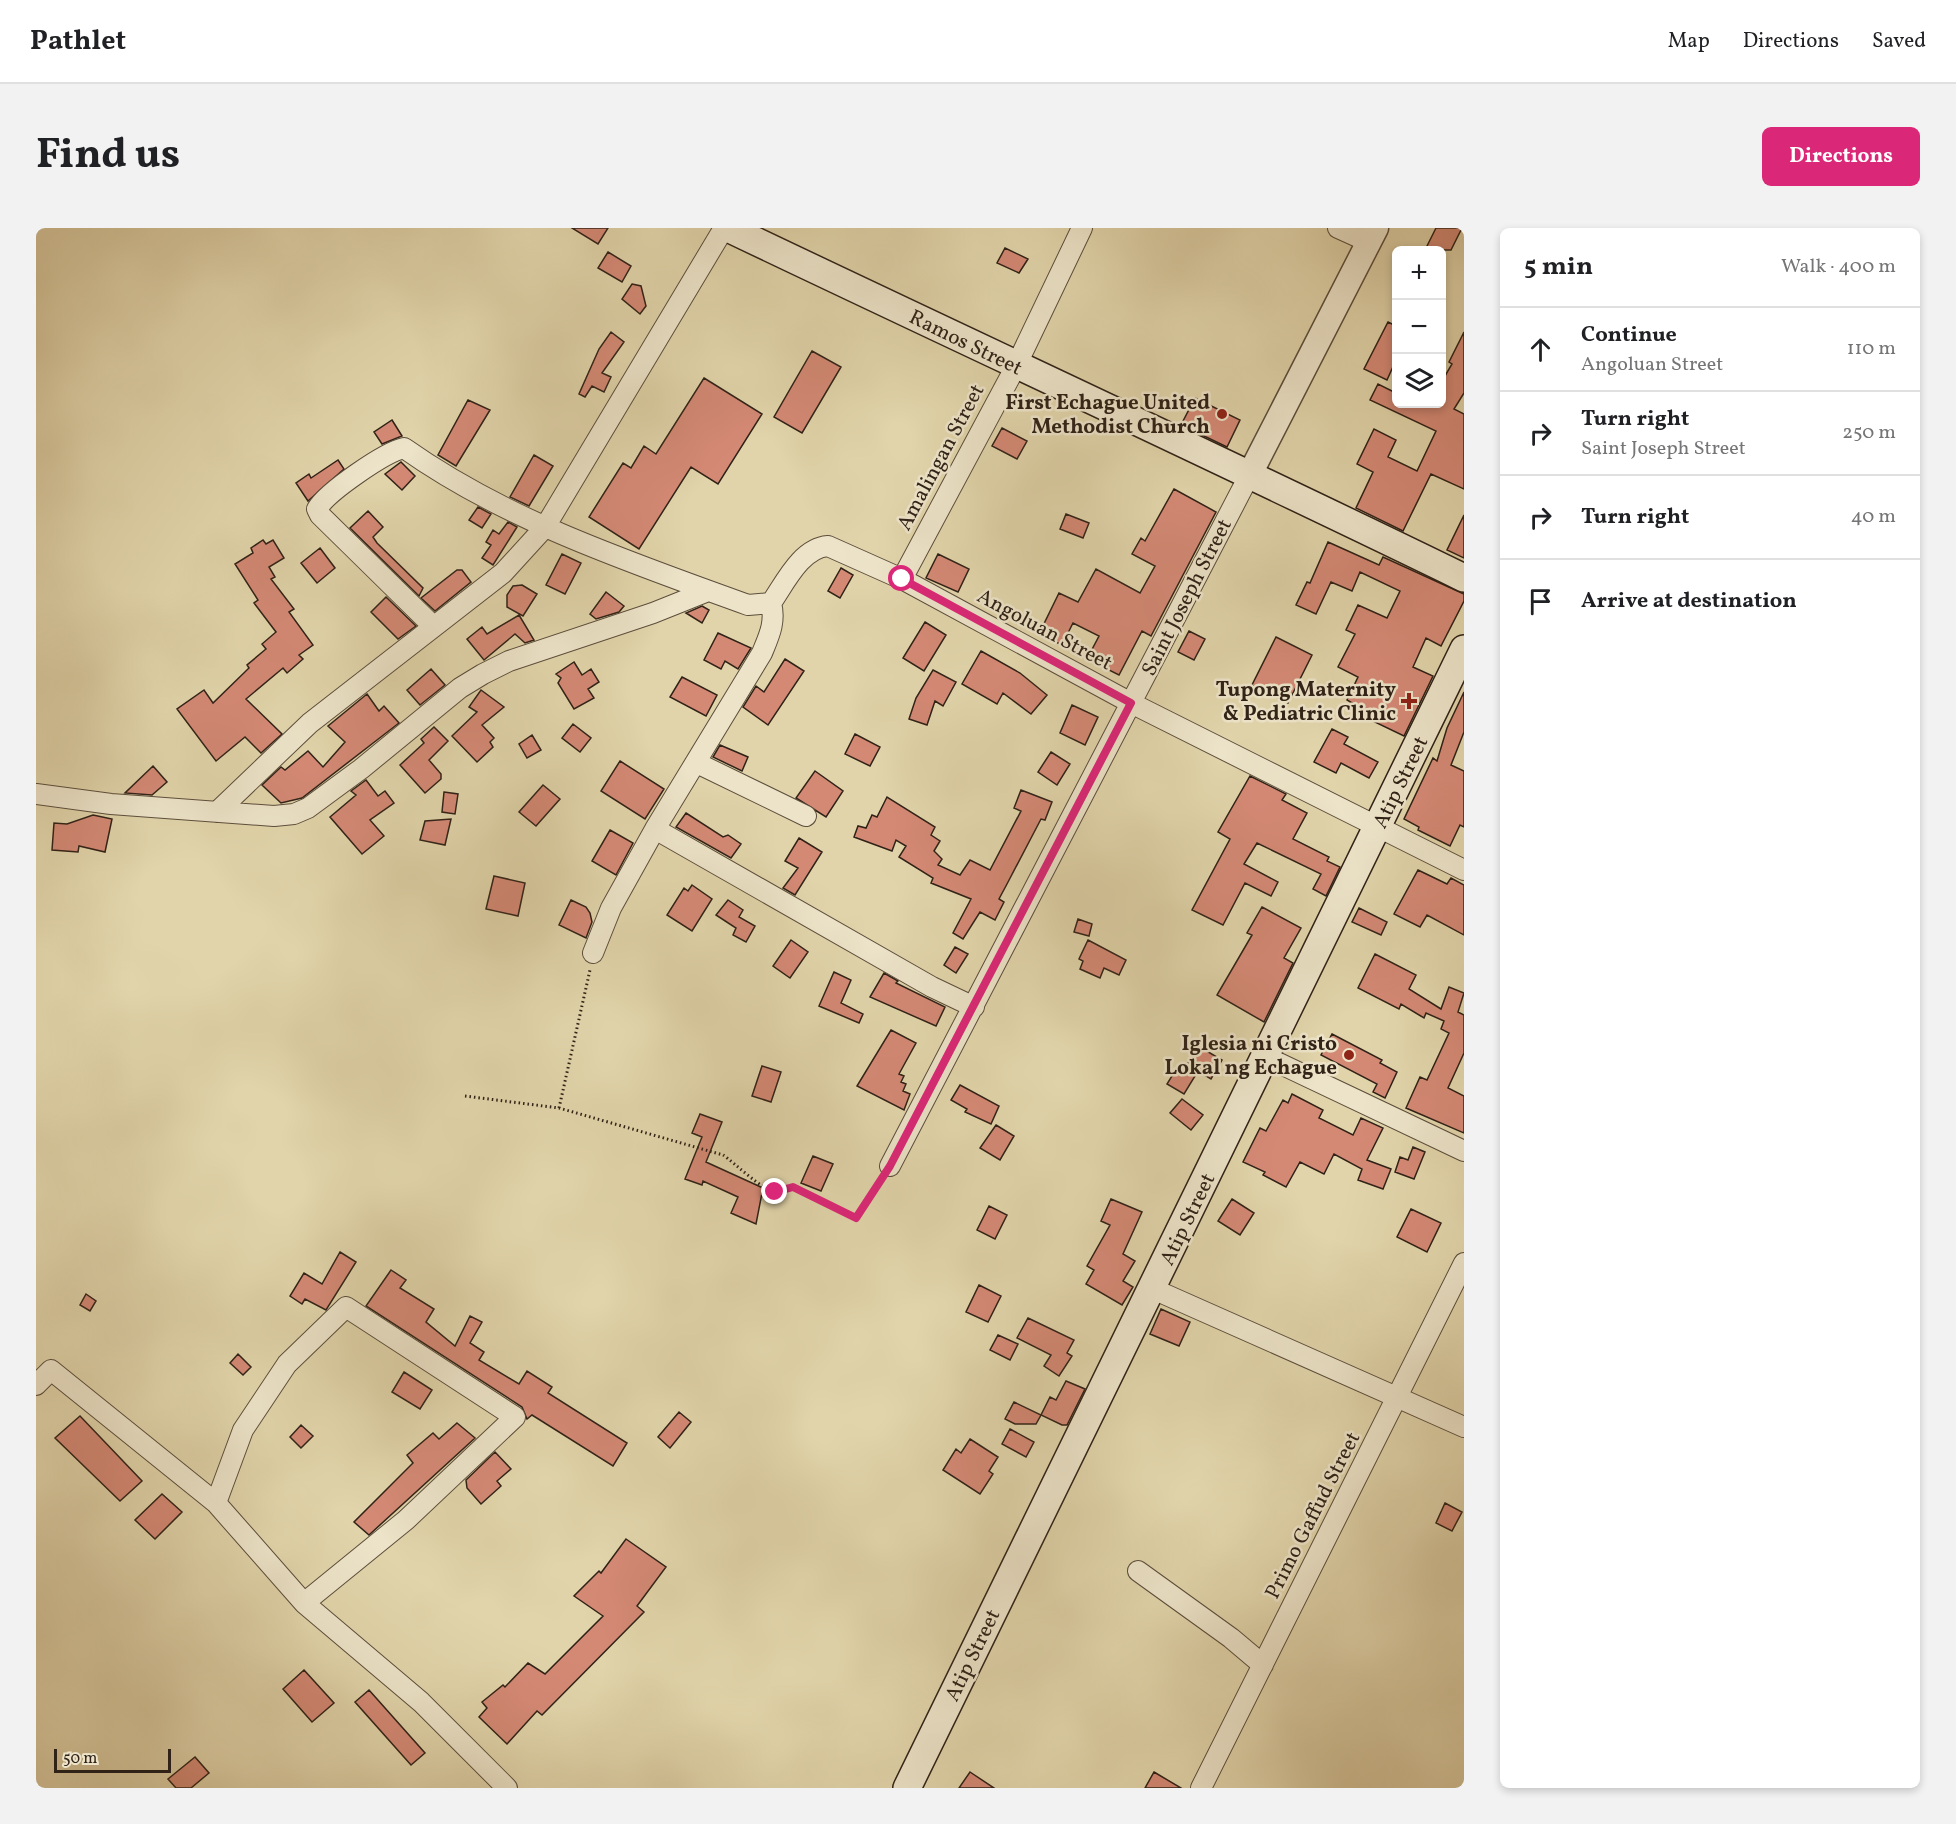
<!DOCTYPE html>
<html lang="en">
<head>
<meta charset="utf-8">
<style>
  body { margin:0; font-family:Vollkorn,serif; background:#f2f2f2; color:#202124 }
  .controls { position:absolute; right:18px; top:18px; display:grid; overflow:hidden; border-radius:9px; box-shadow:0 3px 9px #0003 }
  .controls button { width:54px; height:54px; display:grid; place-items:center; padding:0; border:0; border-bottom:2px solid #e0e0e0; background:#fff; color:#202124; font:30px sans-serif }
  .scale { position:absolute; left:18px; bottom:15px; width:117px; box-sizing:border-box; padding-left:6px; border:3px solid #302217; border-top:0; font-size:16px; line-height:21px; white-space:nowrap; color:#302217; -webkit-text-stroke:4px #ece3c8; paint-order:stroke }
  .stop { position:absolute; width:18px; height:18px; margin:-14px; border:4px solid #db2777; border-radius:50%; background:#fff }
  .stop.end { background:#db2777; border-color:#fff; box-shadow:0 2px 6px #0008 }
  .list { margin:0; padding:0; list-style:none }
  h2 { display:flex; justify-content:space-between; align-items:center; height:78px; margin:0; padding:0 24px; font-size:26px }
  h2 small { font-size:20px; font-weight:400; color:#757577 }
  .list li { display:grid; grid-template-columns:39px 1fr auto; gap:18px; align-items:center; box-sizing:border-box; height:84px; padding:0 24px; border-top:2px solid #e0e0e0 }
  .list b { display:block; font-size:22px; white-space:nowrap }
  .list p { margin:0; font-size:20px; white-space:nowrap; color:#757577 }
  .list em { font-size:20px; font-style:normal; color:#757577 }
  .icon { flex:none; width:33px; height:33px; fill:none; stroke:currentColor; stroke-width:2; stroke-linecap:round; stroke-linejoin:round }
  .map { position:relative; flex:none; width:1428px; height:1560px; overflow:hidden; border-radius:9px }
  header { display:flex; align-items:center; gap:36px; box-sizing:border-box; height:84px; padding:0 30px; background:#fff; border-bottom:2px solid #e0e0e0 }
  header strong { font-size:28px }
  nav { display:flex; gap:33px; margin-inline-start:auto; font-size:21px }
  .intro { display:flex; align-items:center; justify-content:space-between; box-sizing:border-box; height:144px; padding:0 36px }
  h1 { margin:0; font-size:42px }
  .button { padding:15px 27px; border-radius:9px; background:#db2777; color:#fff; font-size:21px; font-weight:700 }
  main { display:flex; gap:36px; padding:0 36px }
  aside { flex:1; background:#fff; border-radius:9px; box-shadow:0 3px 9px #0003 }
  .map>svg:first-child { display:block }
  .building { fill:#d48975; stroke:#302217; stroke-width:1.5 }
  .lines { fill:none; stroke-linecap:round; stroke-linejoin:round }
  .minor-casing { stroke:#5c4e3c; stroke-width:22 }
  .tertiary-casing { stroke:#5c4e3c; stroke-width:27 }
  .secondary-casing { stroke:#302217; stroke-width:30 }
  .path { stroke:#302217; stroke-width:3; stroke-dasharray:1.5 3; stroke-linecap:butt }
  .minor { stroke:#ece3c8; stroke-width:20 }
  .tertiary { stroke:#ece3c8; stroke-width:24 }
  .secondary { stroke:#ece3c8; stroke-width:27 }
  .route { stroke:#db2777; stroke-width:8 }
  .poi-dot { fill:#8f2418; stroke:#ece3c8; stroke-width:2 }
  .labels { text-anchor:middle; stroke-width:5; stroke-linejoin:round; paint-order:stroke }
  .street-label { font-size:21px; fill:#302217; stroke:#ece3c8 }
  .poi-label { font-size:21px; font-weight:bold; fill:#302217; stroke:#ece3c8; text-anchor:end }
</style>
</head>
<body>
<header>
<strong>Pathlet</strong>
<nav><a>Map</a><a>Directions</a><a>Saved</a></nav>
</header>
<div class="intro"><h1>Find us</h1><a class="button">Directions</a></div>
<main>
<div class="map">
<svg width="1428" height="1560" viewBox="0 0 1428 1560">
  <rect width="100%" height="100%" fill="#e1d4aa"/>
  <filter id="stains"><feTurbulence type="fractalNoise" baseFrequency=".00333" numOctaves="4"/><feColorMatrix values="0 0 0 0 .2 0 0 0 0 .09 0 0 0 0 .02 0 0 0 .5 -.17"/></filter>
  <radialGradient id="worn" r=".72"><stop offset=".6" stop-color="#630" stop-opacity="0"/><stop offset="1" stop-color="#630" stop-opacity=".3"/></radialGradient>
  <path class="building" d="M536 0H572L562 16Z
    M1400 0H1426L1415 22H1389Z
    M969 20 992 31 983 45 961 35Z
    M572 24 595 38 586 54 562 40Z
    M596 56 605 58 610 78 604 86 586 71Z
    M1352 94 1360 98V132L1351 152 1328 141Z
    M575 104 588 114 566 145 575 149 568 164 556 158 549 169 543 166 563 121Z
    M1428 104V165L1418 181 1428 186V261L1395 246 1367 303 1320 280 1337 244 1321 236 1338 201 1360 212 1352 229 1381 243 1400 203 1334 172 1342 156 1360 165V176H1406V153L1416 136 1413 134Z
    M776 123 805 139 766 205 738 189Z
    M668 150 726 186 682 256 655 239 603 321 553 289 587 235 595 240 608 218 620 226Z
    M1159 170 1204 192 1191 219 1145 197Z
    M432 172 454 182 420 238 402 227Z
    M356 192 366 208 346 216 338 204Z
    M966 200 991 213 981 231 956 218Z
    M498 227 517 238 493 278 474 269Z
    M302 232 308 241 272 273 260 255 273 246 275 250Z
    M365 234 379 248 366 262 349 246Z
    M1138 261 1180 284 1115 408 1106 403 1083 447 1051 431 1063 408 1037 395 1026 417 1003 406 1023 365 1042 374 1060 341 1104 365 1119 338 1096 326 1105 310 1109 313Z
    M442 279 455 286 446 300 433 292Z
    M332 283 347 299 337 309 341 315 387 360 383 368 314 300Z
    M1030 286 1053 295 1047 310 1024 301Z
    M1428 287V330L1411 322Z
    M472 294 481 299 457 337 446 330 455 317 450 314 457 302 463 306Z
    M227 312 230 316 237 312 248 330 233 339 239 349 235 351 258 381 253 384 277 417 263 427 267 431 251 445 247 440 210 471 246 506 225 525 209 509 180 533 141 481 168 462 177 475 213 440 211 437 230 421 226 416 240 404 218 375 222 372 199 336 217 325 215 320Z
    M1292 314 1343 337 1347 329 1428 366V373L1405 418 1390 410 1377 439 1397 448 1368 508 1320 485 1323 479 1311 472 1322 449 1302 439 1319 406 1310 402 1322 377 1351 390 1364 363 1324 344 1316 363 1295 354 1280 386 1260 377 1271 354 1274 355Z
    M284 320 299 340 281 355 265 335Z
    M526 326 545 335 529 366 510 357Z
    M902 326 933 341 922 364 890 350Z
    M805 340 817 347 804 370 792 363Z
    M421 342H426L435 354 399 383 385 370Z
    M486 357 501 366 487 388 471 379V367L477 358Z
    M570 364 588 378 583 384 560 391 554 386Z
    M350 369 380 398 362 411 335 384Z
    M666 378 673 382 666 395 650 385Z
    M483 387 498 412 489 415 479 406 448 432 431 411 446 399 451 406Z
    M889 394 910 407 888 443 867 430Z
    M1153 403 1169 411 1158 432 1142 424Z
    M682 405 715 420 702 441 689 433 685 441 668 432Z
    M1240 409 1276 427 1252 475 1216 457Z
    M945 423 984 445 1011 467 995 486 967 465 961 476 926 456Z
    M749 431 768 443 732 497 707 479 720 458 728 464Z
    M538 434 546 447 555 441 563 454 552 461 558 470 538 481 522 455 525 450 520 446Z
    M395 441 409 457 384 477 371 462Z
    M897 442 920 454 907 478 899 473 891 497 873 491 880 470Z
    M646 449 681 467 670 488 634 469Z
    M445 462 468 479 446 497 458 510 454 514 457 519 441 534 416 508 441 484 433 479Z
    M1428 464V504L1415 537 1428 543V599L1424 597 1414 618 1382 602 1383 599 1368 591 1397 530 1401 533 1411 500Z
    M331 466 343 483 348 478 363 495 266 570 245 575 226 557 245 539 249 542 272 523 287 539 309 514 292 498Z
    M1036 477 1062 489 1049 517 1024 505Z
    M537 496 555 510 544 524 526 510Z
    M398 499 412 513 393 532 405 546V551L389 565 364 537 388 515 385 511Z
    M1296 501 1312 509 1308 516 1342 534 1333 550 1305 535 1300 545 1278 534Z
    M819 506 844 519 834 538 809 526Z
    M496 507 505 522 491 530 483 516Z
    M684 517 712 529 706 543 677 529Z
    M1015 524 1034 536 1021 557 1002 544Z
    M584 533 628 561 609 591 565 563Z
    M117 538 131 554 116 567 89 565Z
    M779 543 807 563 790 589 760 570Z
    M1214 548 1250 566 1246 572 1271 585 1257 611 1293 629 1291 633 1304 639 1290 668 1277 661 1285 646 1221 615 1208 636 1242 654 1235 668 1209 655 1187 697 1156 682 1194 611 1182 604Z
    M330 552 342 568 349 563 358 575 334 592 348 608 326 626 294 589 320 567 315 563Z
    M507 557 524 571 500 598 483 584Z
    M985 562 1016 574 1009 592 1005 591 971 656 963 671 968 674 959 692 944 684 927 711 917 705 935 671 895 655 897 650 863 629 870 618 860 612 856 623 818 609 822 598 830 600 836 587 841 589 851 569 899 599 895 607 904 613 898 623 906 631 902 637 924 647 934 632 954 642 985 583 978 580Z
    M408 564 422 566 419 586 406 584Z
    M650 585 687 609 692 607 705 616 695 630 640 599Z
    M57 587 76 591 69 624 43 618 42 624 16 622 18 595 31 596Z
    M415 591 409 617 384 612 389 593Z
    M574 602 597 615 580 647 556 633Z
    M763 610 786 624 759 667 747 660 762 640 749 633Z
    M1382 642 1411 656 1415 650 1428 657V707L1391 687 1384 699 1358 686Z
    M458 648 489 655 482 688 450 681Z
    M656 657 676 671 656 703 631 687 648 660 652 663Z
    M535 672 550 679 554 685 556 694 550 710 523 697Z
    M692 672 707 682 703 689 719 698 710 714 697 707 700 700 680 687Z
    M1226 679 1265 700 1248 730 1257 735 1228 794 1181 767 1216 707 1211 705Z
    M1323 680 1351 694 1345 707 1316 694Z
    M1042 691 1056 696 1053 708 1038 704Z
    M755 712 772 724 754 750 737 738Z
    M1052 712 1090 732 1083 747 1068 740 1064 750 1044 741 1047 733 1043 731Z
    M919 719 932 726 920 745 908 737Z
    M1339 726 1380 747 1373 761 1405 781 1413 759 1428 765 1422 784 1428 787V825L1412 860 1428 868V905L1370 880 1384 849 1391 852 1413 805 1405 801 1408 793 1390 785 1388 790 1365 776 1363 781 1322 760Z
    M798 744 815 752 805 775 827 786 823 795 783 778Z
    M848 745 862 753 860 755 909 779 900 798 834 769Z
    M855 802 880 815 863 846 868 848 865 854 870 856 867 863 874 866 868 882 821 858Z
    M1296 806 1346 832 1344 835 1361 844 1349 870 1337 864 1341 856 1285 827Z
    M1162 818 1186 832 1175 851 1162 843 1148 866 1131 856 1139 843 1145 847Z
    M726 838 745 844 735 874 716 868Z
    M924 857 963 878 955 896 929 884 931 881 915 872Z
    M1256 866 1287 882 1283 890 1317 907 1325 890 1347 900 1331 932 1355 941 1347 961 1322 952 1326 941 1298 926 1288 946 1264 934 1250 959 1227 947 1229 944 1207 934 1224 900 1230 903 1247 872 1252 875Z
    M1146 871 1167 887 1155 902 1134 885Z
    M664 886 686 894 670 934 727 960 720 996 695 985 702 969 667 953 666 957 649 951 666 909 656 905Z
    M960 897 978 908 964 932 944 920Z
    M1377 919 1389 924 1378 951 1359 944 1364 929 1372 932Z
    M777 928 797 936 785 963 765 955Z
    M1075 971 1106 984 1087 1026 1099 1033 1087 1053 1097 1059 1086 1077 1050 1056 1058 1042 1051 1038 1074 997 1065 993Z
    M1196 971 1218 985 1204 1007 1182 993Z
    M953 978 971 987 959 1011 941 1002Z
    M1375 981 1405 995 1391 1024 1361 1009Z
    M304 1024 320 1034 290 1082 269 1071 266 1076 254 1068 268 1045 286 1056Z
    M355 1042 370 1052 364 1060 398 1081 390 1094 419 1118 434 1088 446 1094 434 1115 448 1124 443 1132 483 1156 491 1143 516 1159 512 1165 591 1215 577 1238 496 1187 491 1191 486 1179 330 1078Z
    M943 1057 965 1068 952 1094 930 1084Z
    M50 1066 60 1073 54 1083 44 1077Z
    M1125 1081 1154 1094 1143 1118 1114 1106Z
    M992 1090 1038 1112 1031 1125 1036 1128 1023 1148 1008 1138 1015 1127 981 1110Z
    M962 1107 982 1116 974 1132 954 1122Z
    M202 1126 215 1139 207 1147 194 1135Z
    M368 1144 396 1162 384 1181 356 1164Z
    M1030 1153 1049 1161 1031 1197H1026L1005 1187 1014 1169 1020 1172Z
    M978 1174 1005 1187 1000 1196H979L969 1191Z
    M643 1184 655 1194 634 1220 622 1209Z
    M44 1188 106 1253 84 1273 19 1210Z
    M421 1195 439 1210 333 1307 318 1294 377 1235 371 1227 397 1205 403 1211Z
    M265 1197 277 1208 265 1220 254 1209Z
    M974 1201 998 1214 990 1229 966 1216Z
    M934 1211 962 1229 953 1243 957 1246 944 1266 907 1242 920 1221 925 1225Z
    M459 1224 475 1241 461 1253 465 1258 445 1276 431 1260 430 1252Z
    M126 1266 146 1284 119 1311 99 1292Z
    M1409 1275 1426 1284 1416 1303 1400 1295Z
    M590 1311 630 1339 601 1378 608 1384 506 1487 501 1483 471 1516 443 1489 451 1480 446 1474 467 1457 469 1459 492 1435 509 1446 567 1388 538 1368 563 1343 565 1345Z
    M268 1442 298 1475 276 1494 247 1461Z
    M333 1462 389 1525 375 1537 319 1474Z
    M159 1529 173 1545 155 1560H140L132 1551Z
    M934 1544 958 1560H923Z
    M1118 1544 1145 1560H1109Z"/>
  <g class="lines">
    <g class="minor-casing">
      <path id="minor" d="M1302 0 1333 14
        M866 351 980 138 1046 0
        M397 398 284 287 281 281C291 264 349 224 368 220 471 293 594 334 712 377L735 375C749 355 765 320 792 318L866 351 1095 475 1428 642
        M661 535 770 588
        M0 566 75 576 238 588 258 586 272 580 325 541 424 460 447 446 473 433 617 385 672 363
        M181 584 274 495 467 345 509 299 688 0
        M619 601 896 759 938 779
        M557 725 575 680 619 601 726 425C733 408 740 394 735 375
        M1230 829 1428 923
        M854 938 1214 246
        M1117 1061 1428 1199
        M0 1157 15 1142 180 1275 268 1375 385 1474 471 1560
        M180 1275 207 1202 251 1136 310 1079 479 1189 370 1292 268 1375
        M1102 1343 1195 1410 1227 1437
        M1165 1560 1428 1035"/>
    </g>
    <g class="tertiary-casing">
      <path id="tertiary" d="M1214 246 1340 0"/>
    </g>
    <g class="secondary-casing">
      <path id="secondary" d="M692 0C937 117 1184 231 1428 350
        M871 1560 1428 421"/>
    </g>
    <path class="path" d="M429 868 523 880 687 927C699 935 727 963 738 963 744 964 751 961 757 959L820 990 844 953
      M523 880 554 742"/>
    <use href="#minor" class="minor"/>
    <use href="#tertiary" class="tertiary"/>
    <use href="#secondary" class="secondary"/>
  </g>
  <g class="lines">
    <path class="route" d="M739 964 757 959 820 990 854 938 1095 475 866 351"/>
  </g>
  <g class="poi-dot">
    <circle cx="1186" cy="186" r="6"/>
    <path d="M1370 464h6v6h6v6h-6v6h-6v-6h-6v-6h6z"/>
    <circle cx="1313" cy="827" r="6"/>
  </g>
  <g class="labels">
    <g class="street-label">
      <text transform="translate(930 114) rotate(26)" y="7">Ramos Street</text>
      <text transform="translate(904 229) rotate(-62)" y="7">Amalingan Street</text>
      <text transform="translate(1150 369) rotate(-63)" y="7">Saint Joseph Street</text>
      <text transform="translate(1009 401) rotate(28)" y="7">Angoluan Street</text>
      <text transform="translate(1364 554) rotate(-64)" y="7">Atip Street</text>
      <text transform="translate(1151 991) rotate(-64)" y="7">Atip Street</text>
      <text transform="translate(1276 1287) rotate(-63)" y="7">Primo Gaffud Street</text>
      <text transform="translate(936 1427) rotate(-64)" y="7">Atip Street</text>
    </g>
    <g class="poi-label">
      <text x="1174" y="181">First Echague United<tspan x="1174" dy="24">Methodist Church</tspan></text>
      <text x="1360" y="468">Tupong Maternity<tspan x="1360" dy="24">&amp; Pediatric Clinic</tspan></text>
      <text x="1301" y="822">Iglesia ni Cristo<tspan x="1301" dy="24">Lokal ng Echague</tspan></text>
    </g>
  </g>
  <rect width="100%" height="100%" filter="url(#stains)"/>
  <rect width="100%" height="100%" fill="url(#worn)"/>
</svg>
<div class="controls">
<button>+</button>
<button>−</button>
<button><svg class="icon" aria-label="layers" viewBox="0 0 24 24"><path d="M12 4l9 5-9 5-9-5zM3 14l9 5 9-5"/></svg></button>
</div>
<div class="scale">50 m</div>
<div class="stop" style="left:866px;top:351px"></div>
<div class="stop end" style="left:739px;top:964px"></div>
</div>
<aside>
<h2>5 min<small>Walk · 400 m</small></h2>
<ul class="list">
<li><svg class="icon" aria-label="ahead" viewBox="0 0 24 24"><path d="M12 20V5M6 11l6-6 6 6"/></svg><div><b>Continue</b><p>Angoluan Street</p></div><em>110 m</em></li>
<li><svg class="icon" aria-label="right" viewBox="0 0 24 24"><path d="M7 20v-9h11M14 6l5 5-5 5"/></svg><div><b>Turn right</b><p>Saint Joseph Street</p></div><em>250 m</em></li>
<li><svg class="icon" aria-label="right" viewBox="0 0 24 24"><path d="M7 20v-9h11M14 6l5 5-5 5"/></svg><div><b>Turn right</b></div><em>40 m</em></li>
<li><svg class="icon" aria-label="arrive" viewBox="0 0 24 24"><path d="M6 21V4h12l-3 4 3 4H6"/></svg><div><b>Arrive at destination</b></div></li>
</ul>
</aside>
</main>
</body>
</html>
